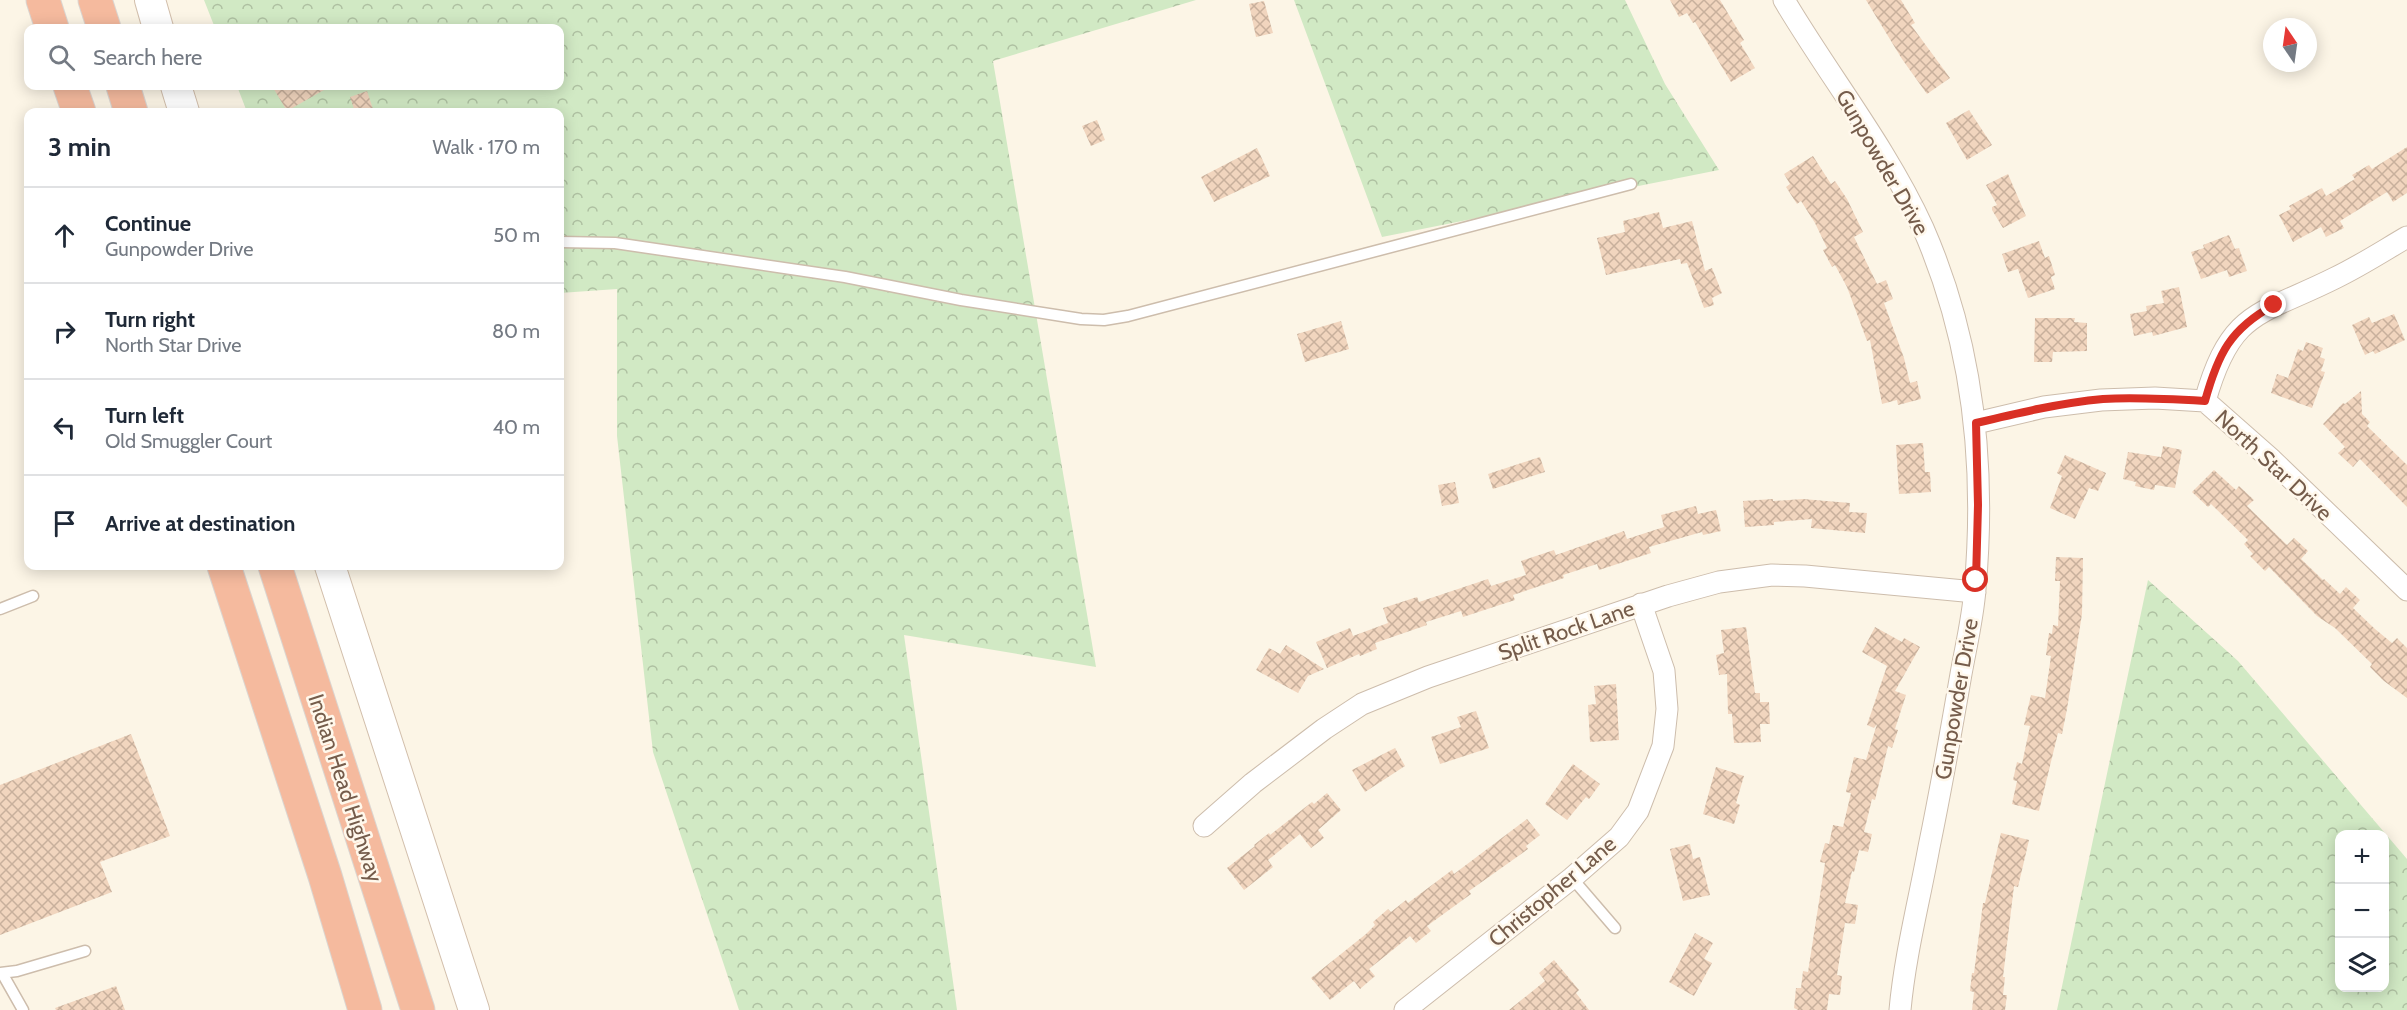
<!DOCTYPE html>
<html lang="en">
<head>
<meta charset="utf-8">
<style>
  body { margin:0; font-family:Cabin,sans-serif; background:#f6f6f7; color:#1f2937 }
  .controls { position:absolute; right:18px; bottom:18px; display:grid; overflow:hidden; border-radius:12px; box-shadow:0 3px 15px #0003 }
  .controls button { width:54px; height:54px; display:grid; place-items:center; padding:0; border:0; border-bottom:2px solid #e0e1e3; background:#fff; color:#1f2937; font:30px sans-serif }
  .compass { position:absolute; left:2263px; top:18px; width:54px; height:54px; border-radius:50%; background:#fff; box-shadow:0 3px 15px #0003; rotate:347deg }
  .stop { position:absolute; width:18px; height:18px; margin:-14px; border:4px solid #d93025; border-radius:50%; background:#fff }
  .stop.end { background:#d93025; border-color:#fff; box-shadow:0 2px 6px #0008 }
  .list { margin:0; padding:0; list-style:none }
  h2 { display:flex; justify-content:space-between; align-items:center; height:78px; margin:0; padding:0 24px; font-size:26px }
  h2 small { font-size:20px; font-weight:400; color:#747a83 }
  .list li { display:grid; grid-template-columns:39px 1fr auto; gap:18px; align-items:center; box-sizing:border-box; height:96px; padding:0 24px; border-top:2px solid #e0e1e3 }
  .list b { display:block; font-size:22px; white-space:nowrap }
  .list p { margin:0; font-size:20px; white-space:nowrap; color:#747a83 }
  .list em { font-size:20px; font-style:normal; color:#747a83 }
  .icon { flex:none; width:33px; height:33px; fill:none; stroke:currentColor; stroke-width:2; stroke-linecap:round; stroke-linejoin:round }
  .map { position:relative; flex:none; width:2407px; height:1010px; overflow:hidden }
  .search { position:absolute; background:#fff; box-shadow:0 3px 15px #0003; left:24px; top:24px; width:540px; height:66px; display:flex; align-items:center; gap:15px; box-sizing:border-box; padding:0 21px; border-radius:12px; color:#747a83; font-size:22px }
  .panel { position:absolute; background:#fff; box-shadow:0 3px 15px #0003; left:24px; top:108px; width:540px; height:462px; border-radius:12px }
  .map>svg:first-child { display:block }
  .forest { fill:url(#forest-crowns); fill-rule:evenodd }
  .building { fill:url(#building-cross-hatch) }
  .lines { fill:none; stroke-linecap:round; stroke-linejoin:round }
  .lane-casing { stroke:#cdbdac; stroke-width:13 }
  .street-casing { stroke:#cdbdac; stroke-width:23 }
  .secondary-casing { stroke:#d2bfac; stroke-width:32 }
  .highway-casing { stroke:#dbd5d0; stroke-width:35 }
  .lane { stroke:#fff; stroke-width:10 }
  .street { stroke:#fff; stroke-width:21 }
  .secondary { stroke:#fff; stroke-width:30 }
  .highway { stroke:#f5ba9e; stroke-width:33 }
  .route { stroke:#d93025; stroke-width:8 }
  .labels { text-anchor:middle; stroke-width:5; stroke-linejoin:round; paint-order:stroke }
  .street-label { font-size:22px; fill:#755c4b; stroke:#fff8ec }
</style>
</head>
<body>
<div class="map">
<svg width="2407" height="1010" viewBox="0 0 2407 1010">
  <defs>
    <pattern id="forest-crowns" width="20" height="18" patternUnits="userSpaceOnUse" patternTransform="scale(1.5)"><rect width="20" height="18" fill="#d1e9c4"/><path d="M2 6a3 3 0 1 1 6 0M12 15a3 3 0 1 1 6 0" fill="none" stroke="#aec0a1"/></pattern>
    <pattern id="building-cross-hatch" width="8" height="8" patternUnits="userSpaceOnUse" patternTransform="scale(1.5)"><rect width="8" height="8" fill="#f1d5be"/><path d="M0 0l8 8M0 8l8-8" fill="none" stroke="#c8b09c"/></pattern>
  </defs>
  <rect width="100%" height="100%" fill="#fcf5e6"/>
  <path class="forest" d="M204 0H1196L993 61 1096 667 904 635 957 1010H739L653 752 617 436V289L560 293V112H247L237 86H560V28H215Z
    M1294 0H1625L1665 84 1719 170 1382 237Z
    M2148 580 2238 661 2407 859V1010H2057ZM2340 834H2384V988H2340Z"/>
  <path class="building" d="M1670 0H1720L1744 40 1740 43 1755 68 1731 82 1695 22 1693 23 1687 13 1679 17Z
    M1866 0H1901L1915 23 1911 25 1950 78 1927 94 1902 59Z
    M1264 1 1273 33 1256 37 1249 4Z
    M272 86H331L287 111Z
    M367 91 374 112H355L350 97Z
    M1969 110 1992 145 1967 160 1946 123Z
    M1097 120 1105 140 1091 146 1082 126Z
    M2407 147V193L2393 202 2387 192 2340 221 2344 228 2326 237 2321 227 2293 242 2279 215 2291 209 2289 206 2322 188 2326 196 2355 179 2352 175 2369 165 2372 169Z
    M1257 148 1270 176 1214 202 1201 177Z
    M1813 156 1831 184 1835 181 1847 199 1863 232 1854 237 1877 284 1886 280 1893 299 1884 303 1904 358 1910 383 1917 381 1921 399 1898 405 1897 400 1882 404 1870 340 1867 341 1847 287 1835 265 1832 267 1823 250 1827 248 1815 223 1801 201 1797 204 1786 187 1790 184 1784 174Z
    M2008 174 2026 216 2003 228 1992 210V207L1997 205 1986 185Z
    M1659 212 1663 228 1692 221 1705 271 1712 268 1722 293 1712 298 1714 305 1704 308 1687 263 1681 264 1680 259 1606 275 1597 238 1625 232 1623 221Z
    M2229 235 2235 249 2239 248 2247 271 2229 277 2227 270 2201 279 2191 252 2204 248 2203 245Z
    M2039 241 2045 258 2049 256 2055 275 2051 277 2055 289 2028 298 2018 269 2008 272 2002 254Z
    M2179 287 2187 327 2153 336 2152 332 2134 336 2130 314 2147 311 2146 306 2164 303 2161 291Z
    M2394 314 2405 340 2375 354 2373 351 2365 355 2352 325 2369 317 2372 323Z
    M2035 318H2075L2074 322 2087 323V351L2053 352 2052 362H2034Z
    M1341 321 1349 349 1305 362 1297 334Z
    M2306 342 2323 348 2320 357 2325 359 2321 371 2325 372 2312 408 2271 393 2277 374 2288 378 2298 349 2303 351Z
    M2361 391 2362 414 2370 422 2367 426 2407 465V507L2360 459 2353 467 2338 453 2345 447 2323 424 2343 403 2345 404Z
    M1923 443 1925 472H1930L1931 492 1899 494 1896 445Z
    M2163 446 2182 450 2175 488 2155 485 2154 490 2135 486 2136 482 2123 479 2128 452 2161 457Z
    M2065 455 2106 473 2098 491 2089 488 2075 519 2050 508 2062 476 2057 473Z
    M1540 457 1545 472 1493 489 1488 474Z
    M2214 470 2236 490 2239 486 2254 500 2247 506 2287 545 2294 538 2308 551 2301 559 2323 580 2324 579 2340 594 2346 587 2360 600 2353 608 2375 629 2392 643 2397 638 2407 648V698L2384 681 2370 667 2372 664 2335 628 2317 616 2269 567 2265 571 2250 556 2253 554 2244 544 2248 540 2211 504 2208 507 2192 492Z
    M1455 482 1459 503 1442 506 1438 485Z
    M1773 499V501L1803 499 1850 503 1849 512 1867 513 1865 533 1811 528 1812 519 1774 522V525L1745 527 1743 501Z
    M1696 506 1698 514 1716 510 1721 531 1703 535 1702 532 1649 547 1651 553 1599 570 1597 564 1563 575 1564 578 1513 595 1515 600 1463 617 1461 611 1426 622 1427 625 1375 643 1377 649 1360 656 1359 654 1327 668 1316 642 1350 628 1353 636 1388 623 1383 608 1417 597 1419 602 1488 579 1491 586 1526 575 1521 561 1554 550 1556 555 1624 531 1627 539 1664 527 1661 515Z
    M2056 557 2083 558 2082 614 2067 709 2062 734 2058 733 2039 811 2012 804 2017 781 2013 780 2017 762 2022 764 2030 726 2024 725 2031 695 2045 698 2051 656 2046 655 2049 633 2052 634 2053 625 2058 626 2060 581H2055Z
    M1746 627 1755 693H1760V702H1769L1770 724H1760L1761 742 1734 743 1732 714H1728L1727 674 1719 675 1716 655 1724 653 1721 630Z
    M1875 627 1902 642 1904 638 1920 647 1895 691 1906 695 1895 729 1898 730 1892 748 1888 746 1875 800 1872 799 1864 832 1872 834 1868 852 1859 850 1854 872 1852 871 1845 903 1858 905 1855 924 1845 923 1837 975 1842 976 1840 995 1829 994 1827 1010H1798L1794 1008 1796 988H1801L1803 971 1808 972 1823 876 1825 863 1820 862 1825 843 1829 844 1833 825 1843 827 1851 793 1846 792 1854 757 1866 760 1877 724 1874 728 1867 725 1887 666 1862 652Z
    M1286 645 1324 669 1308 676 1298 693 1256 670 1269 648 1280 654Z
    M1616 684 1619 740 1590 742 1588 705 1596 704 1594 686Z
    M1476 711 1489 748 1440 764 1431 737 1461 727 1457 717Z
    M131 734 170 836 100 862 112 892 0 935V785Z
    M1395 748 1405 766 1365 792 1352 770Z
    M1573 764 1600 784 1589 799 1586 797 1567 820 1545 804Z
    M1716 767 1744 776 1736 803 1740 805 1734 824 1703 814Z
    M1327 793 1341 810 1318 830 1324 838 1311 848 1300 834 1268 860 1273 867 1244 890 1227 868 1255 846 1254 845 1269 833 1270 835 1312 802 1314 804Z
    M1527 819 1540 835 1526 846 1528 849 1469 891 1471 894 1427 926 1431 931 1416 943 1410 936 1369 969 1375 976 1360 989 1354 981 1330 1000 1311 978 1366 934 1375 925 1373 922 1388 909 1391 912 1406 900 1408 903 1452 870 1454 874Z
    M2001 833 2029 840 2018 887 2014 886 2003 977H2005L2003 995H2007L2005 1010H1972L1974 992 1970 991 1972 973H1974L1983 903H1985Z
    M1690 844 1693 859 1700 857 1710 895 1683 901 1670 849Z
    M1695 933 1713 943 1704 959 1712 963 1694 996 1669 982Z
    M1554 960 1579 990 1576 993 1589 1010H1509L1545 981 1539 973Z
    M116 986 125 1010H56L55 1008Z"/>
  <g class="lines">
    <g class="lane-casing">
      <path id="lane" d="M560 242 615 243 845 277 961 300 1081 319 1104 320 1128 316 1631 184
        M0 609 33 596
        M1572 878 1615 928
        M0 973 17 971 85 951
        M2 973 23 1010"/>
    </g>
    <g class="street-casing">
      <path id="street" d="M1784 0C1829 76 1886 147 1923 228 1973 342 1986 466 1975 589 1973 617 1966 646 1961 674 1951 732 1941 789 1929 847 1919 902 1905 955 1900 1010
        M2205 401C2231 309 2259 316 2335 278 2360 266 2383 251 2407 237
        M1976 423 2044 407 2101 400 2155 398 2205 401 2272 460 2407 590
        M1204 826 1253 783 1324 729 1362 704 1428 677 1668 596 1719 582 1772 575 1805 576 1975 592
        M1405 1010 1572 878 1619 837 1638 811 1663 746 1667 709 1664 671 1641 604"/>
    </g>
    <g class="secondary-casing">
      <path id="secondary" d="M150 0 158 28
        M176 86 184 112
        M330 566 474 1010"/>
    </g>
    <g class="highway-casing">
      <path id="highway" d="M43 0 52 28
        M95 0 104 28
        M70 86 79 112
        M123 86 131 112
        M224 566 325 876 365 1010
        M275 566 418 1010"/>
    </g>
    <use href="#lane" class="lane"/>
    <use href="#street" class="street"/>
    <use href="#secondary" class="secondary"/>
    <use href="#highway" class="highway"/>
  </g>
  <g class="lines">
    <path class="route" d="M1976 580 1978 505 1976 423C2018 413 2060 403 2103 399 2137 397 2171 399 2205 401 2218 354 2230 329 2274 305"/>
  </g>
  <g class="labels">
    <g class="street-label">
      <text transform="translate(1883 162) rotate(60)" y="8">Gunpowder Drive</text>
      <text transform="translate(2274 465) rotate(43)" y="8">North Star Drive</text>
      <text transform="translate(1566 630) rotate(-19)" y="8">Split Rock Lane</text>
      <text transform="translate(1956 699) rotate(-80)" y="8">Gunpowder Drive</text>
      <text transform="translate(346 788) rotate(72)" y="8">Indian Head Highway</text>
      <text transform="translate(1552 891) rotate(-40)" y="8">Christopher Lane</text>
    </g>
  </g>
</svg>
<div class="controls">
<button>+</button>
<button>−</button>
<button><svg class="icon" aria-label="layers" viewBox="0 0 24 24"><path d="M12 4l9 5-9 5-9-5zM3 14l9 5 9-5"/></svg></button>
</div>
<svg class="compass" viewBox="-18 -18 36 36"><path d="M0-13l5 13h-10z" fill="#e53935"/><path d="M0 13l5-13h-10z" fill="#747a83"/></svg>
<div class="stop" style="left:1976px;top:580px"></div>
<div class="stop end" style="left:2274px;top:305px"></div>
<div class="search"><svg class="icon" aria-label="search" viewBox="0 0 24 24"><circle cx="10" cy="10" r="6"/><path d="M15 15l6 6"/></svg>Search here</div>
<section class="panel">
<h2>3 min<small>Walk · 170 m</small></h2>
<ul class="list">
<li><svg class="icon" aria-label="ahead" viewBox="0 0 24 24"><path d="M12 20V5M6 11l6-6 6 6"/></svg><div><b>Continue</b><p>Gunpowder Drive</p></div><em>50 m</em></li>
<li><svg class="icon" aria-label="right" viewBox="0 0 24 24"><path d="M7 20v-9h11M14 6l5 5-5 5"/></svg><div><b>Turn right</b><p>North Star Drive</p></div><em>80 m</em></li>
<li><svg class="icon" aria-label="left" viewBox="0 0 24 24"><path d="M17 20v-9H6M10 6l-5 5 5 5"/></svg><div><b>Turn left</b><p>Old Smuggler Court</p></div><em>40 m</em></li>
<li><svg class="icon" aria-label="arrive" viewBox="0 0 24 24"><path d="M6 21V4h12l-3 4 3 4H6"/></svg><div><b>Arrive at destination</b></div></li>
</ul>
</section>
</div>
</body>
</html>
